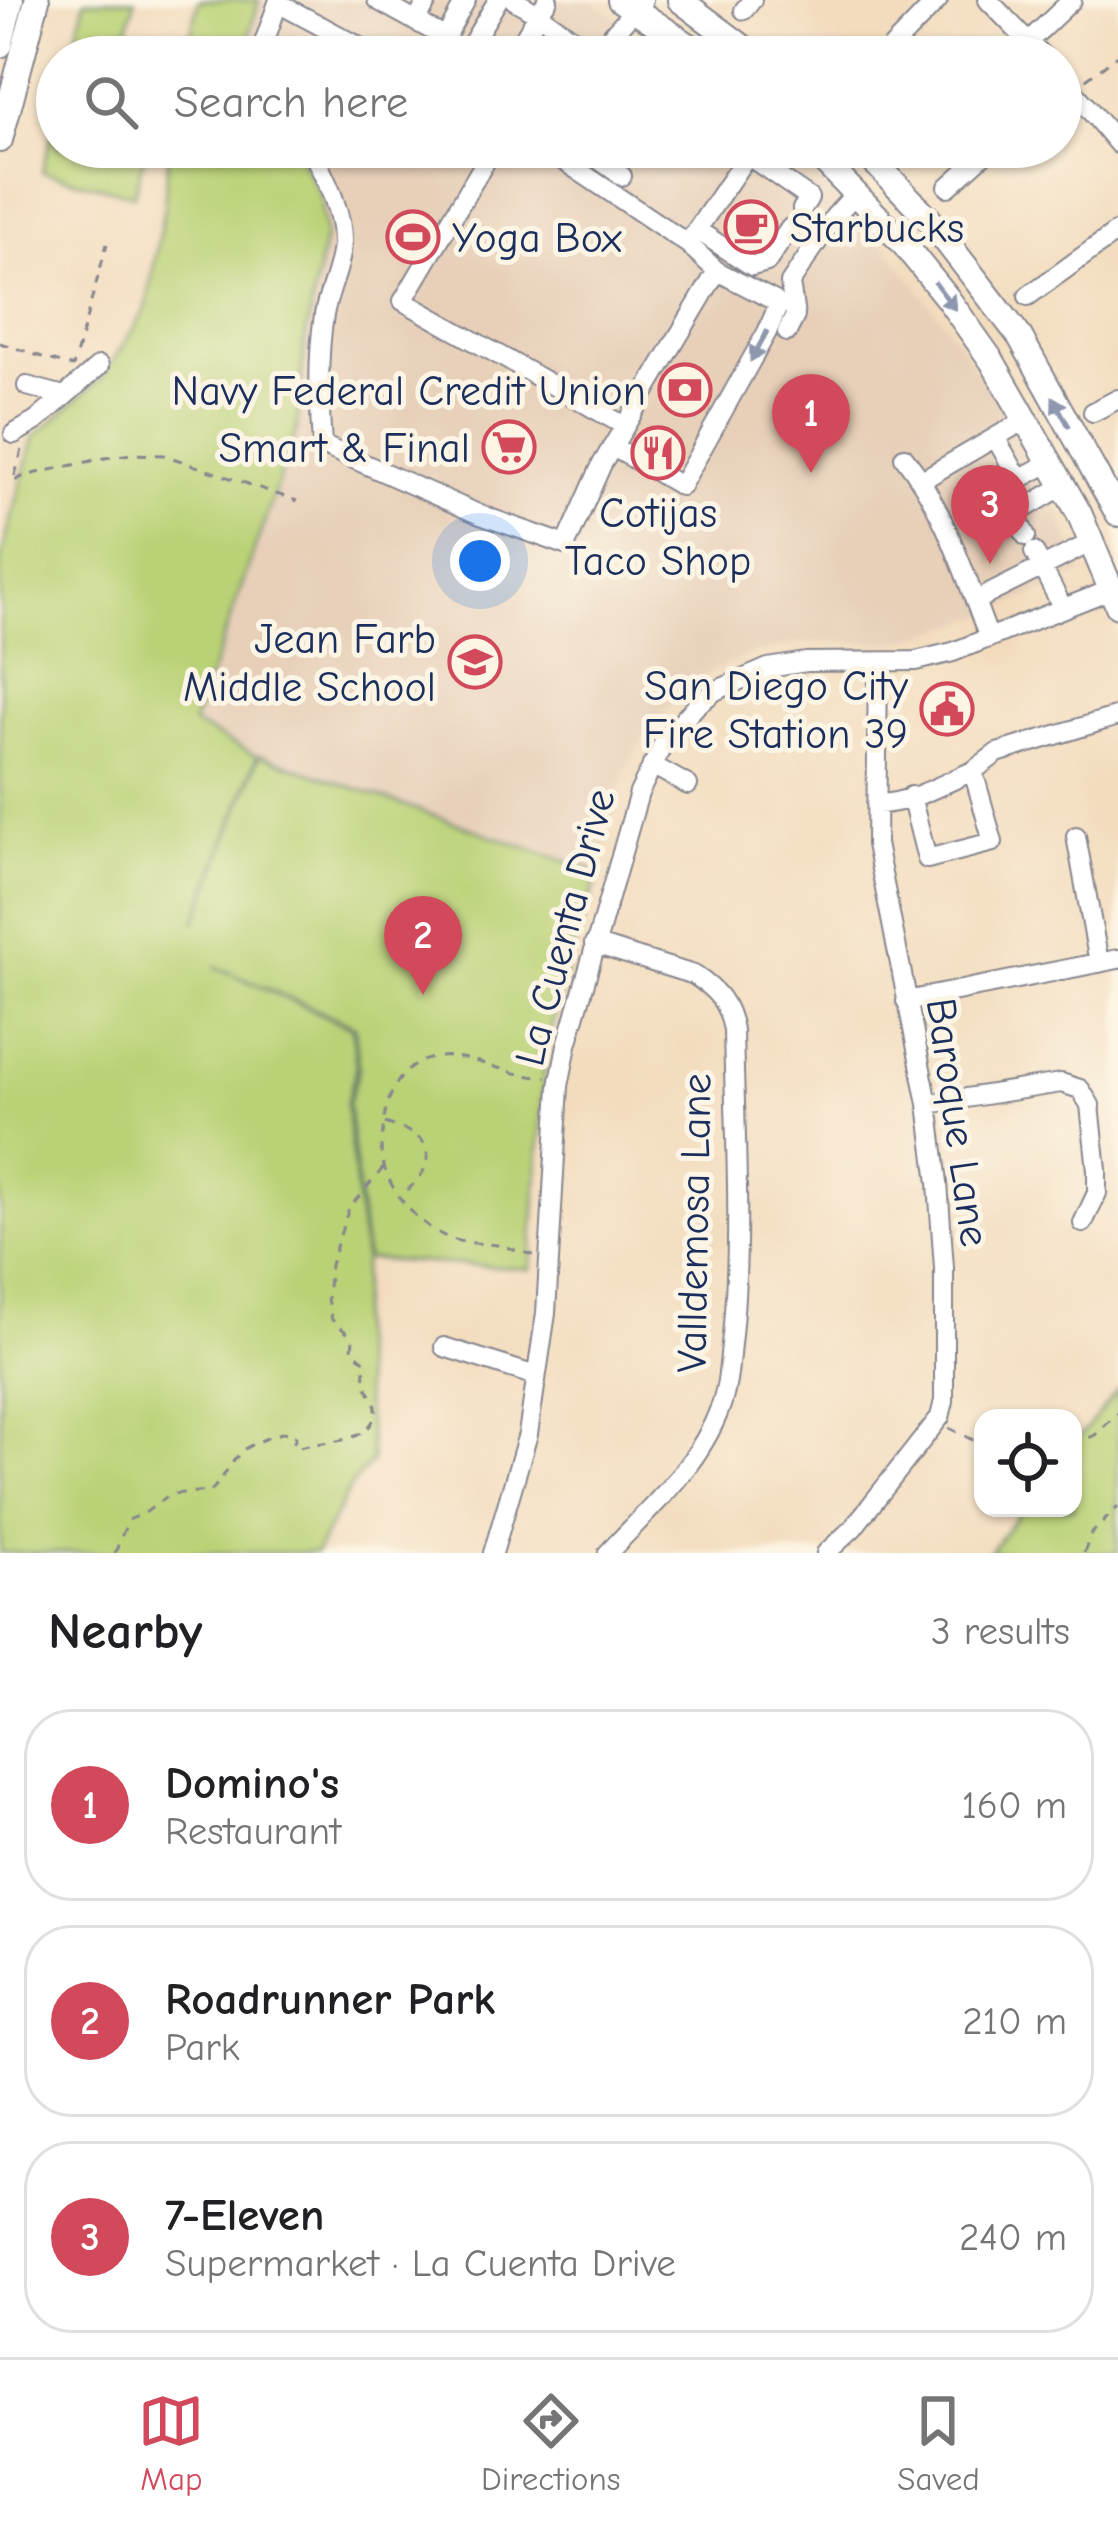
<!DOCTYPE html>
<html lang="en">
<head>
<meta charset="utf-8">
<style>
  body { margin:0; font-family:"Comic Neue",sans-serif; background:#f6f6f6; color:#202124 }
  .controls { position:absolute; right:36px; bottom:36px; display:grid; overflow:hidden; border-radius:24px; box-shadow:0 3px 9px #0004 }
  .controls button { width:108px; height:108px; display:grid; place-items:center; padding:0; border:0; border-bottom:3px solid #e0e0e0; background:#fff; color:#202124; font:60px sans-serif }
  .you { position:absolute; left:480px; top:561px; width:42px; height:42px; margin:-30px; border:9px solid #fff; border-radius:50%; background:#1a73e8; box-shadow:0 0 0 18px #1a73e833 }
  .badge { display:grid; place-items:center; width:78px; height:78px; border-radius:50%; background:#d1495b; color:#fff; font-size:39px; font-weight:700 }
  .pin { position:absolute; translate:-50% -99px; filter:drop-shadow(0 3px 6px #0008) }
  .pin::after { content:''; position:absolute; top:63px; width:42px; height:36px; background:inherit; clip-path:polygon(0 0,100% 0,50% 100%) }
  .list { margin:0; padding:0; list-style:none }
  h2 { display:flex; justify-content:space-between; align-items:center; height:156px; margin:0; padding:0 48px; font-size:51px }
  h2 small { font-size:39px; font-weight:400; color:#757577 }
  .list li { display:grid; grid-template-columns:78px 1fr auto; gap:36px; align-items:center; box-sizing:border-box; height:192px; margin:0 24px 24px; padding:0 24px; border:3px solid #e0e0e0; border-radius:48px }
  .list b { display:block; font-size:45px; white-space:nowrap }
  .list p { margin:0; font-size:39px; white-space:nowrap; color:#757577 }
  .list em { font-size:39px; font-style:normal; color:#757577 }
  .icon { flex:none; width:66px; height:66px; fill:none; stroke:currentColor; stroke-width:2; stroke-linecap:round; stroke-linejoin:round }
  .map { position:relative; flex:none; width:1118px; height:1553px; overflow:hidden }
  .search { position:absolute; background:#fff; box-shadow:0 3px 9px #0004; left:36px; right:36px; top:36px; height:132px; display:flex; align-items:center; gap:30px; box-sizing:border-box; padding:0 42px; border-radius:66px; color:#757577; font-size:45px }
  .sheet { height:804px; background:#fff }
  nav { display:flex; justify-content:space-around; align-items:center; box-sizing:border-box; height:168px; border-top:3px solid #e0e0e0; background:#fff; font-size:33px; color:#757577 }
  nav a { display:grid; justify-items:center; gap:6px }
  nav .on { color:#d1495b }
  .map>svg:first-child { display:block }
  .built { fill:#e7cfb8 }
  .green { fill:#bad276; stroke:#6a806a; stroke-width:3 }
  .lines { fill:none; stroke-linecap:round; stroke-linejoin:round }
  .minor-casing { stroke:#87868e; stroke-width:22 }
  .major-casing { stroke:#87868e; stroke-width:28 }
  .path { stroke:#87868e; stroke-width:3; stroke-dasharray:9 9; stroke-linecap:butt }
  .minor { stroke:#fff; stroke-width:18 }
  .major { stroke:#fff; stroke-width:24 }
  .oneway { fill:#8d97ae }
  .labels { text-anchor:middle; stroke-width:10; stroke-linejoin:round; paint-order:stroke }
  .poi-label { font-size:42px; fill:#1b2f5e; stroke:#fcf5e5; text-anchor:end }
  .street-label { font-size:42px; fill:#1b2f5e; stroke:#fcf5e5 }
</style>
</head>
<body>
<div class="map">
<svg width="1118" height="1553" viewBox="0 0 1118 1553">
  <rect width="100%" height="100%" fill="#fcf5e5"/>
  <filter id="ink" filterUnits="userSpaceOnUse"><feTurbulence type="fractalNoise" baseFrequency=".00833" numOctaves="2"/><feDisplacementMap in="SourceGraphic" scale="24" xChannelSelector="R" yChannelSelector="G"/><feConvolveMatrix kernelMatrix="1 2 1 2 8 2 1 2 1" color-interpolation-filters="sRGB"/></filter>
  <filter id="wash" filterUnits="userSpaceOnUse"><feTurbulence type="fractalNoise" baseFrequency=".004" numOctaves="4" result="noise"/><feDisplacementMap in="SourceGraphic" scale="48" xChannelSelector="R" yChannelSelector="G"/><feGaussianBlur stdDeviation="2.7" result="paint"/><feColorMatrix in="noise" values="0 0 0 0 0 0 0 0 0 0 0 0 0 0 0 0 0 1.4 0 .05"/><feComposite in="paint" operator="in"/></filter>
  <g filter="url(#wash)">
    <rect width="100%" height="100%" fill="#f3dcbd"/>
    <path class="built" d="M261 0H590L685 57H244Z
      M296 147H796L867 221 949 329 1034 455 1083 573 990 614 895 643 804 642 751 654 714 670 673 702 640 743 624 774 599 873 260 755 194 725 300 430 307 339 326 235 321 194Z"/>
    <path class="green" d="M85 0H135L127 31 175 45 171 57H71Z
      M199 0H259L243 57H185Z
      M57 112V147H147L134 195 42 172Z
      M169 147H295L320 194 325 235 305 340 297 429 193 724 257 756 195 923 260 755 599 873 570 959 546 1048 531 1269 366 1259 348 1104 359 1070 355 1026 214 966 352 1028 356 1068 346 1105 364 1259 357 1330 372 1460 350 1487 316 1553H0V561L34 437 102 378 146 309 164 207Z
      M1118 1390V1553H989L1023 1508H1073V1445Z"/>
  </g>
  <g filter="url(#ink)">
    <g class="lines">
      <g class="minor-casing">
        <path id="minor" d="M377 0 446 38
          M548 0 538 14 599 57
          M988 0 1043 57
          M278 3 379 57
          M744 10 752 0
          M416 22 428 0
          M1029 41 1072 0
          M259 57 279 0
          M435 57 466 0
          M464 57 498 0
          M513 57 538 14 514 0
          M596 57 611 36 643 0
          M883 57 938 0
          M1061 76 1118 144
          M310 147C324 176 343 210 342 243 341 269 328 291 324 315 317 359 319 401 322 445L478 514 566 545 602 464 625 426 403 301 494 147
          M543 147 688 244 717 271 775 301 778 306 767 332 681 486 613 447
          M581 147 622 176
          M747 155 809 198 802 209
          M948 187 992 147
          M697 230 752 266 767 262 790 228
          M692 237 753 147
          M1028 296 1118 231
          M787 332 795 316 790 283 834 217 856 193
          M27 386 64 396
          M1093 412 1118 399
          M625 426 717 271
          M14 434 36 421 99 366
          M995 437 1019 479 1049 463
          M904 457C945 509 965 576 989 638
          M922 480 1025 420
          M1026 536 1015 514 1063 486
          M1034 552 1063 608
          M975 601 1092 542
          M652 765 688 785
          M973 771 997 753 1118 716
          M876 804C908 805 944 783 973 771L993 842 927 859 911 796
          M1076 836 1099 963
          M594 944 694 975C717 990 728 1003 733 1030 735 1131 742 1234 732 1335 729 1359 729 1385 720 1408 699 1466 649 1509 608 1553
          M906 1001 1118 959
          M928 1104 1061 1083 1080 1089 1090 1105 1097 1170V1193L1083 1223
          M444 1347 536 1376
          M493 1553 528 1434 546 1313 559 1086 567 1045 639 793 665 740 697 705 715 691 768 668 806 662 916 661 953 652 1112 589
          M826 1553 853 1528 940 1417 944 1401V1268L938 1183 928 1104 876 844 878 662"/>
      </g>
      <g class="major-casing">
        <path id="major" d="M620 0 706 57
          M680 0 756 57
          M0 45 11 0
          M0 140 37 0
          M810 147 903 243 948 299 992 361 1079 513 1118 606
          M860 147 929 219 1020 337 1118 514"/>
      </g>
      <path class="path" d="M1086 79 1118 55
        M0 343 73 367 107 244
        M22 450 13 482 24 476 105 458 131 454 164 455 297 501
        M385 1123C396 1127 412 1131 421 1140 440 1159 416 1186 399 1195
        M533 1255C521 1252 509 1247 497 1245 472 1242 458 1245 435 1231 410 1215 388 1188 382 1158 380 1150 382 1139 383 1131 385 1097 400 1061 439 1057 473 1053 508 1078 547 1077
        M949 1428 983 1445
        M1073 1445 1095 1435 1118 1413
        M115 1553 128 1520 145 1513 170 1494 211 1491C223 1479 230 1463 242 1451 246 1446 282 1431 288 1432 291 1433 293 1436 296 1437L293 1444 299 1447C323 1440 371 1446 376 1411 377 1400 368 1392 365 1382 364 1377 365 1368 366 1362L352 1351 353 1338 332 1320 327 1299 330 1265 349 1208 385 1166
        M1084 1553 1091 1534 1118 1507"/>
      <use href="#minor" class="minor"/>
      <use href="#major" class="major"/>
    </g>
    <defs><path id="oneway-solid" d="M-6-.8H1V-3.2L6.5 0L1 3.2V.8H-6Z" transform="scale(3)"/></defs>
    <g class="oneway">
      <use href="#oneway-solid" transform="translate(945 296) rotate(53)"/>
      <use href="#oneway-solid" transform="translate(759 346) rotate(119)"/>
      <use href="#oneway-solid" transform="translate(1061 412) rotate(-119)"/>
    </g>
  </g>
  <defs>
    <g id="cafe-ring" transform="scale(2.7)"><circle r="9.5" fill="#fcf5e5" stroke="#d1495b" stroke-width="1.5"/><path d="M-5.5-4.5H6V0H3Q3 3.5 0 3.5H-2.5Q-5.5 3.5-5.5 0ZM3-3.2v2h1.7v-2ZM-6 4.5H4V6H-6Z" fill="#d1495b"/></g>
    <g id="stadium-ring" transform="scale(2.7)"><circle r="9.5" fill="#fcf5e5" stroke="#d1495b" stroke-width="1.5"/><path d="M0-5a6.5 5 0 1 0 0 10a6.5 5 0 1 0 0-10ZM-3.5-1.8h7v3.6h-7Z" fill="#d1495b"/></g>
    <g id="bank-ring" transform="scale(2.7)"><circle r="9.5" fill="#fcf5e5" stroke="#d1495b" stroke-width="1.5"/><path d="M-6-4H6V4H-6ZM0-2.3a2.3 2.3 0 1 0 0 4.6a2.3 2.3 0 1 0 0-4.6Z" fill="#d1495b"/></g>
    <g id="supermarket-ring" transform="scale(2.7)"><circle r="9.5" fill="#fcf5e5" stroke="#d1495b" stroke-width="1.5"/><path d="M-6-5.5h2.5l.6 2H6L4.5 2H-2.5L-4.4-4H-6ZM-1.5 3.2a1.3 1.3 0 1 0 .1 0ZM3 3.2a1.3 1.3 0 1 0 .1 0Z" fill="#d1495b"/></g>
    <g id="restaurant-ring" transform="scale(2.7)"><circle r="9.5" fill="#fcf5e5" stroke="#d1495b" stroke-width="1.5"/><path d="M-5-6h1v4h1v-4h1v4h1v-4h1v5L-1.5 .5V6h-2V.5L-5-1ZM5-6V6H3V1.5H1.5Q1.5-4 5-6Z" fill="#d1495b"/></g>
    <g id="school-ring" transform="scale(2.7)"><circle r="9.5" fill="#fcf5e5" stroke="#d1495b" stroke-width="1.5"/><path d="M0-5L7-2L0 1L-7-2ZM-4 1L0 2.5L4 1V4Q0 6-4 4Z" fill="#d1495b"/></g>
    <g id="civic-ring" transform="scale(2.7)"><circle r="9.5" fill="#fcf5e5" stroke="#d1495b" stroke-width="1.5"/><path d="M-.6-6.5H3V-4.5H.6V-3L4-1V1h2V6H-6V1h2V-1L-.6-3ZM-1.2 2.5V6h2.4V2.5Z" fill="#d1495b"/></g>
  </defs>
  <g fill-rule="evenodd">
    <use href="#cafe-ring" x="751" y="227"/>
    <use href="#stadium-ring" x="413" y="237"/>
    <use href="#bank-ring" x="685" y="390"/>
    <use href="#supermarket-ring" x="509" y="447"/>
    <use href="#restaurant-ring" x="658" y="453"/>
    <use href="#school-ring" x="475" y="662"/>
    <use href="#civic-ring" x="947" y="709"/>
  </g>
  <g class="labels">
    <g class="poi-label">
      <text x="790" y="242" text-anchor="start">Starbucks</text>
      <text x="452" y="252" text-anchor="start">Yoga Box</text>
      <text x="646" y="405">Navy Federal Credit Union</text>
      <text x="470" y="462">Smart &amp; Final</text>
      <text x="658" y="527" text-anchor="middle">Cotijas<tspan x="658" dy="48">Taco Shop</tspan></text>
      <text x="436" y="653">Jean Farb<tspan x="436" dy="48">Middle School</tspan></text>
      <text x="908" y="700">San Diego City<tspan x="908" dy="48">Fire Station 39</tspan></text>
    </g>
    <g class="street-label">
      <text transform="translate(564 927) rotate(-75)" y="15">La Cuenta Drive</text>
      <text transform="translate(959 1122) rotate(82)" y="15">Baroque Lane</text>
      <text transform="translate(693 1223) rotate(-89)" y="15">Valldemosa Lane</text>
    </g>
  </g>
</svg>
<div class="controls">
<button><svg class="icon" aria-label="locate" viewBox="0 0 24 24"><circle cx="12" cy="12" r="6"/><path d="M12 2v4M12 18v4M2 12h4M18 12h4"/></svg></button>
</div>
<div class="you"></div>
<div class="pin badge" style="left:811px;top:473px">1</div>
<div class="pin badge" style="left:423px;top:995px">2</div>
<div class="pin badge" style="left:990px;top:564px">3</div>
<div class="search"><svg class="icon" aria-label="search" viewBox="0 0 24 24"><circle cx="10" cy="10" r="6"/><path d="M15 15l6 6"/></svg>Search here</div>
</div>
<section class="sheet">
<h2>Nearby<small>3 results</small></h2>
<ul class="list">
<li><span class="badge">1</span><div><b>Domino's</b><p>Restaurant</p></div><em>160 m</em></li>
<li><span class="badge">2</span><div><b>Roadrunner Park</b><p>Park</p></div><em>210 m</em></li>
<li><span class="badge">3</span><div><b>7-Eleven</b><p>Supermarket · La Cuenta Drive</p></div><em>240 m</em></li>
</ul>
</section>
<nav>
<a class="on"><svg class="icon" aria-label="map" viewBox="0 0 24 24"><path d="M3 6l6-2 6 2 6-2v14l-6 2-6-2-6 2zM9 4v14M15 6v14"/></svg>Map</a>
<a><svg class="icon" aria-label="directions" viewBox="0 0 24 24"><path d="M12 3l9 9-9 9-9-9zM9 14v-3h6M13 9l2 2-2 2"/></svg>Directions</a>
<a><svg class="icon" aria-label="saved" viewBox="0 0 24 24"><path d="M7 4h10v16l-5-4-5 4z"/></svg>Saved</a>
</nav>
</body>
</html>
